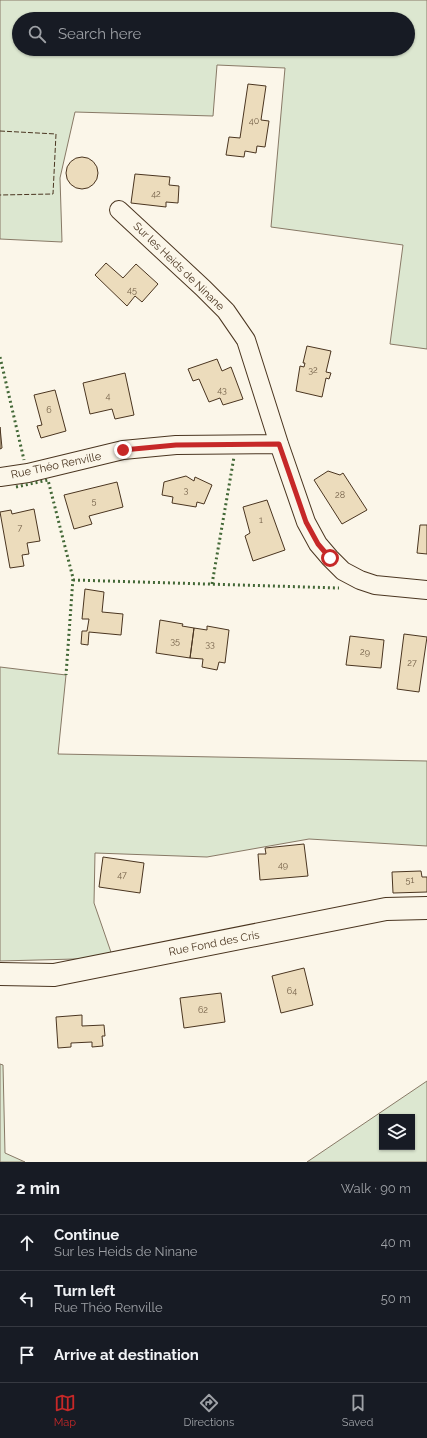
<!DOCTYPE html>
<html lang="en">
<head>
<meta charset="utf-8">
<style>
  body { margin:0; font-family:Raleway,sans-serif; background:#242831; color:#f1f3f6 }
  .controls { position:absolute; right:12px; bottom:12px; display:grid; overflow:hidden; border-radius:0px; box-shadow:0 1px 3px #0004 }
  .controls button { width:36px; height:36px; display:grid; place-items:center; padding:0; border:0; border-bottom:1px solid #363941; background:#171b24; color:#f1f3f6; font:20px sans-serif }
  .stop { position:absolute; width:12px; height:12px; margin:-9px; border:3px solid #c62828; border-radius:50%; background:#fff }
  .stop.end { background:#c62828; border-color:#fff; box-shadow:0 1px 4px #0008 }
  .list { margin:0; padding:0; list-style:none }
  h2 { display:flex; justify-content:space-between; align-items:center; height:52px; margin:0; padding:0 16px; font-size:17px }
  h2 small { font-size:13px; font-weight:400; color:#9ea1a6 }
  .list li { display:grid; grid-template-columns:26px 1fr auto; gap:12px; align-items:center; box-sizing:border-box; height:56px; padding:0 16px; border-top:1px solid #363941 }
  .list b { display:block; font-size:15px; white-space:nowrap }
  .list p { margin:0; font-size:13px; white-space:nowrap; color:#9ea1a6 }
  .list em { font-size:13px; font-style:normal; color:#9ea1a6 }
  .icon { flex:none; width:22px; height:22px; fill:none; stroke:currentColor; stroke-width:2; stroke-linecap:round; stroke-linejoin:round }
  .map { position:relative; flex:none; width:427px; height:1162px; overflow:hidden }
  .search { position:absolute; background:#171b24; box-shadow:0 1px 3px #0004; left:12px; right:12px; top:12px; height:44px; display:flex; align-items:center; gap:10px; box-sizing:border-box; padding:0 14px; border-radius:22px; color:#9ea1a6; font-size:15px }
  .sheet { height:220px; background:#171b24 }
  nav { display:flex; justify-content:space-around; align-items:center; box-sizing:border-box; height:56px; border-top:1px solid #363941; background:#171b24; font-size:11px; color:#9ea1a6 }
  nav a { display:grid; justify-items:center; gap:2px }
  nav .on { color:#c62828 }
  .map>svg:first-child { display:block }
  .green { fill:#dce7d0; stroke:#887966; fill-rule:evenodd }
  .building { fill:#ecdcbc; stroke:#4a3520 }
  .lines { fill:none; stroke-linecap:round; stroke-linejoin:round }
  .minor-casing { stroke:#4a3520; stroke-width:20 }
  .tertiary-casing { stroke:#4a3520; stroke-width:24 }
  .minor { stroke:#fbf6e9; stroke-width:18 }
  .tertiary { stroke:#fbf6e9; stroke-width:22 }
  .hedge { stroke:#436837; stroke-width:3; stroke-dasharray:2 3; stroke-linecap:butt }
  .fence { stroke:#4a3520; stroke-width:1; stroke-dasharray:5 2; stroke-linecap:butt }
  .route { stroke:#c62828; stroke-width:5 }
  .labels { text-anchor:middle; stroke-width:3; stroke-linejoin:round; paint-order:stroke }
  .number-label { font-size:9px; fill:#725f47 }
  .street-label { font-size:11px; fill:#4a3520; stroke:#fbf6e9 }
</style>
</head>
<body>
<div class="map">
<svg width="427" height="1162" viewBox="0 0 427 1162">
  <rect width="100%" height="100%" fill="#fbf6e9"/>
  <path class="green" d="M0 0H427V349L390 344 403 245 271 227 285 68 217 65 213 116 75 112 60 178 62 242 0 239ZM19 19H408V49H19Z
    M0 667 66 675 58 754 427 761V846L309 839 207 857 95 853 94 903 113 958 0 961Z
    M0 1064 3 1065 5 1153 25 1162H0Z
    M427 1081V1162H307ZM382 1117H412V1147H382Z"/>
  <path class="building" d="M248 84 266 86 261 120 269 121 265 147 257 146 256 153 245 151 244 157 226 155 229 137 240 138Z
    M66 173a16 16 0 1 1 32 0a16 16 0 1 1-32 0Z
    M135 174 170 177 169 185 179 186 178 203 166 202V207L131 203Z
    M106 263 123 278 136 264 158 284 142 302 135 296 127 306 95 275Z
    M307 346 331 351 326 372 331 373 329 379 326 378 322 397 296 391 300 366 304 367 305 363H303Z
    M217 359 222 371 231 367 243 399 223 405 220 398 209 402 199 379 193 381 188 369Z
    M125 373 134 415 115 419 112 409 90 414 83 383Z
    M55 390 66 431 41 438 37 426 42 425 34 395Z
    M0 427 2 448 0 449Z
    M328 471 340 475 343 473 367 510 342 524 314 480Z
    M186 476 194 481 195 477 212 485 204 504 197 502 196 507 172 503 173 497 162 495 164 482Z
    M117 482 123 507 89 516 92 524 74 529 64 495Z
    M267 500 285 550 253 561 245 536 250 533 243 507Z
    M34 509 40 541 27 543 29 554 22 555 24 566 10 568 0 512 11 510 12 514Z
    M420 525H427V554L417 553Z
    M85 589 104 592 102 612 123 614 121 635 89 632 88 645 81 644 82 631H87L89 619H82Z
    M160 620 183 624 182 626 194 628 190 658 156 653Z
    M207 626 229 630 225 663 219 662 217 670 202 667 203 659 190 658 194 628 207 630Z
    M404 634 427 637 419 692 397 689Z
    M350 636 384 640 381 668 346 665Z
    M304 844 308 876 260 880 258 854H266L265 848Z
    M103 857 144 863 140 893 99 887Z
    M421 871 422 877H427V892L393 893 392 872Z
    M304 968 313 1005 281 1013 272 976Z
    M221 993 225 1022 184 1028 180 998Z
    M82 1015V1026L104 1025 105 1036H102L103 1046 92 1047V1042L71 1043V1047L58 1048 56 1017Z"/>
  <g class="lines">
    <g class="minor-casing">
      <path id="minor" d="M119 210 203 288 226 311 246 340 279 444 306 522 318 544 330 558 343 571 360 580 375 585 427 590
        M0 477 28 473 123 450 176 445 279 444"/>
    </g>
    <g class="tertiary-casing">
      <path id="tertiary" d="M0 974 54 975 386 909 427 908"/>
    </g>
    <use href="#minor" class="minor"/>
    <use href="#tertiary" class="tertiary"/>
    <path class="hedge" d="M0 357 24 460
      M16 487 48 480 73 578 66 675
      M73 580 339 588
      M212 584 234 457"/>
    <path class="fence" d="M0 131 56 134 53 194 0 195"/>
  </g>
  <g class="lines">
    <path class="route" d="M123 450 176 445 279 444 306 522 318 544 330 558"/>
  </g>
  <g class="labels">
    <g class="number-label">
      <text x="254" y="124">40</text>
      <text x="156" y="197">42</text>
      <text x="132" y="293">45</text>
      <text x="313" y="373">32</text>
      <text x="222" y="393">43</text>
      <text x="108" y="399">4</text>
      <text x="49" y="413">6</text>
      <text x="186" y="493">3</text>
      <text x="340" y="498">28</text>
      <text x="94" y="504">5</text>
      <text x="261" y="523">1</text>
      <text x="20" y="531">7</text>
      <text x="175" y="644">35</text>
      <text x="210" y="647">33</text>
      <text x="365" y="655">29</text>
      <text x="412" y="666">27</text>
      <text x="283" y="868">49</text>
      <text x="122" y="878">47</text>
      <text x="410" y="883">51</text>
      <text x="292" y="994">64</text>
      <text x="203" y="1013">62</text>
    </g>
    <g class="street-label">
      <text transform="translate(179 266) rotate(44)" y="4">Sur les Heids de Ninane</text>
      <text transform="translate(56 465) rotate(-12)" y="4">Rue Théo Renville</text>
      <text transform="translate(214 943) rotate(-11)" y="4">Rue Fond des Cris</text>
    </g>
  </g>
</svg>
<div class="controls">
<button><svg class="icon" aria-label="layers" viewBox="0 0 24 24"><path d="M12 4l9 5-9 5-9-5zM3 14l9 5 9-5"/></svg></button>
</div>
<div class="stop" style="left:330px;top:558px"></div>
<div class="stop end" style="left:123px;top:450px"></div>
<div class="search"><svg class="icon" aria-label="search" viewBox="0 0 24 24"><circle cx="10" cy="10" r="6"/><path d="M15 15l6 6"/></svg>Search here</div>
</div>
<section class="sheet">
<h2>2 min<small>Walk · 90 m</small></h2>
<ul class="list">
<li><svg class="icon" aria-label="ahead" viewBox="0 0 24 24"><path d="M12 20V5M6 11l6-6 6 6"/></svg><div><b>Continue</b><p>Sur les Heids de Ninane</p></div><em>40 m</em></li>
<li><svg class="icon" aria-label="left" viewBox="0 0 24 24"><path d="M17 20v-9H6M10 6l-5 5 5 5"/></svg><div><b>Turn left</b><p>Rue Théo Renville</p></div><em>50 m</em></li>
<li><svg class="icon" aria-label="arrive" viewBox="0 0 24 24"><path d="M6 21V4h12l-3 4 3 4H6"/></svg><div><b>Arrive at destination</b></div></li>
</ul>
</section>
<nav>
<a class="on"><svg class="icon" aria-label="map" viewBox="0 0 24 24"><path d="M3 6l6-2 6 2 6-2v14l-6 2-6-2-6 2zM9 4v14M15 6v14"/></svg>Map</a>
<a><svg class="icon" aria-label="directions" viewBox="0 0 24 24"><path d="M12 3l9 9-9 9-9-9zM9 14v-3h6M13 9l2 2-2 2"/></svg>Directions</a>
<a><svg class="icon" aria-label="saved" viewBox="0 0 24 24"><path d="M7 4h10v16l-5-4-5 4z"/></svg>Saved</a>
</nav>
</body>
</html>
